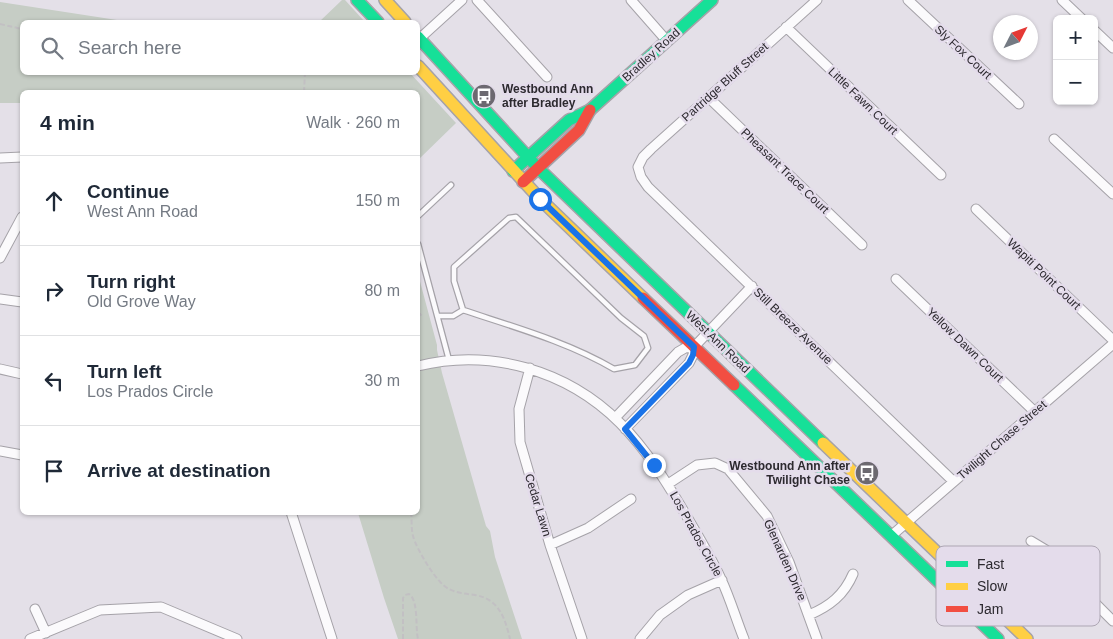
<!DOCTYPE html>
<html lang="en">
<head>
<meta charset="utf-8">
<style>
  body { margin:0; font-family:Arial,sans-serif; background:#f6f6f7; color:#1f2937 }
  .controls { position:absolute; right:15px; top:15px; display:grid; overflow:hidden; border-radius:8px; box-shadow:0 1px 4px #0004 }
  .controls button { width:45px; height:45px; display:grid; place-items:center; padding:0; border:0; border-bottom:1px solid #e0e1e3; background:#fff; color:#1f2937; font:25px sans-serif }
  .compass { position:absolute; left:993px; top:15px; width:45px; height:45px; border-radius:50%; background:#fff; box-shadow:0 1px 4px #0004; rotate:48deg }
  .stop { position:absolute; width:15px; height:15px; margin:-11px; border:4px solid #1a73e8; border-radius:50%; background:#fff }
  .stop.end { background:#1a73e8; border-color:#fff; box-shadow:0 1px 5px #0008 }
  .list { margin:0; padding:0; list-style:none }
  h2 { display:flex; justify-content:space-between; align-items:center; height:65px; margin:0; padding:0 20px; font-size:21px }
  h2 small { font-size:16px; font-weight:400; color:#747a83 }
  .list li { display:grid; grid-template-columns:32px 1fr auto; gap:15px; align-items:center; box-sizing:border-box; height:90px; padding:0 20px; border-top:1px solid #e0e1e3 }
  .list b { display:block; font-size:19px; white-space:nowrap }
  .list p { margin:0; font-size:16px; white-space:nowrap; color:#747a83 }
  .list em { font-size:16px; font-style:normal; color:#747a83 }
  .icon { flex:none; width:28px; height:28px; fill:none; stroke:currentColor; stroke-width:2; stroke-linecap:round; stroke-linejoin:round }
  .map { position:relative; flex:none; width:1113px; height:639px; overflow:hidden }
  .search { position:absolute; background:#fff; box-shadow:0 1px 4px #0004; left:20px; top:20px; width:400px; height:55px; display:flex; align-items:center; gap:12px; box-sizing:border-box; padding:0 18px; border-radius:8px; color:#747a83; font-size:19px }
  .panel { position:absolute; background:#fff; box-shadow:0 1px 4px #0004; left:20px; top:90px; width:400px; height:425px; border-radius:8px }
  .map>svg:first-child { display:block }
  .green { fill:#c6cdc5 }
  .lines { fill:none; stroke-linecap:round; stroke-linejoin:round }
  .lane-casing { stroke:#a5a2a8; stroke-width:7 }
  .street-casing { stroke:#a5a2a8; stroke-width:11 }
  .fast-casing { stroke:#a5a2a8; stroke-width:14 }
  .slow-casing { stroke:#a5a2a8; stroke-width:14 }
  .jam-casing { stroke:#a5a2a8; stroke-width:14 }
  .path { stroke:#c2c0c3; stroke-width:2; stroke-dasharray:5 2.5; stroke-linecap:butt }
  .lane { stroke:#fbfafc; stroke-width:4.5 }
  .street { stroke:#fbfafc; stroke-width:9 }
  .fast { stroke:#16e098; stroke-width:11 }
  .slow { stroke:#ffcf43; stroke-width:11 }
  .jam { stroke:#f24e42; stroke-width:11 }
  .route { stroke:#1a73e8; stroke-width:6 }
  .labels { text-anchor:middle; stroke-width:5; stroke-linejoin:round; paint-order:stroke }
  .street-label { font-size:12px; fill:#2c292f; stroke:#e4dceb }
  .poi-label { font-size:12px; font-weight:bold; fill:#2c292f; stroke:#e4dceb; text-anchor:start }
  .key { fill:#e4dceb; stroke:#ada6b3; stroke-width:1 }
  .key-label { font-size:14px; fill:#2c292f }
</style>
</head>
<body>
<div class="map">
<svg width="1113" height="639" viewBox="0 0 1113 639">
  <rect width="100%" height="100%" fill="#e4e0e8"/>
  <path class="green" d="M342 0H345L365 22H319Z
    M0 2 130 22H22V72L410 73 456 123 418 160V92H22V103H0Z
    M418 274 437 345V350L442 373 486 526 490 531 495 557 522 639H398L384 598 358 513 418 512Z"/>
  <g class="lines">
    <g class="lane-casing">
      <path id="lane" d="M418 216 451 185
        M418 244 449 360
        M438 316H453L463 310C514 327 568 342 614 369L635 365 648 348 644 336 621 318 516 217 509 218 454 267V281L463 310"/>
    </g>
    <g class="street-casing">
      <path id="street" d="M477 0 547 77
        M631 0 667 41
        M817 0 651 149 643 157 638 167 641 177 648 187 953 481
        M908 0 1019 104
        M1062 0 1082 19
        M786 27 941 175
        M1094 30 1113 48
        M418 40 462 0
        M708 97 862 245
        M1054 139 1113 194
        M0 158 22 157
        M976 209 1113 340
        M0 258 22 217
        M896 279 1035 412
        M0 299 22 302
        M418 366C490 348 567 370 620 423 647 450 667 483 686 515 698 536 711 557 721 579 730 598 736 619 744 639
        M530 368 519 409 520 442 550 545 582 639
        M0 369 22 374
        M615 418 678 352 685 348 694 347
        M625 429 689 363 693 355 694 347 752 286
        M0 451 22 455
        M668 484 697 465 715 463 728 469 767 516 789 562 817 639
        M291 512 332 639
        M891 536 1113 344
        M1031 541 1046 550 1076 584 1113 621
        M550 545 588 528 631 499
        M35 609 46 633
        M809 615C830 606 844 595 853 574
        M30 639 100 610 161 607 237 639
        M640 639 660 615 688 595 722 580"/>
    </g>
    <g class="fast-casing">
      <path id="fast" d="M357 0 378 22
        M418 37 538 168 823 443
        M513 171 569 120 590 110 712 0
        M734 385 998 639"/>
    </g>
    <g class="slow-casing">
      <path id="slow" d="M385 0 405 22
        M418 66 540 199 643 298
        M823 443 1027 639"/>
    </g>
    <g class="jam-casing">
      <path id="jam" d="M523 182 579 130 590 110
        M643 298 734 385"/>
    </g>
    <path class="path" d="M0 24 22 29
      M183 72H221
      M304 92 305 72
      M418 312 422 316
      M411 512C412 520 411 528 413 536 416 548 437 584 449 589 457 593 466 594 475 595 499 599 505 618 510 639
      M403 639V598L405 595 409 594C419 601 415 627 418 639"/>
    <use href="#lane" class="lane"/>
    <use href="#street" class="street"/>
    <use href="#fast" class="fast"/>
    <use href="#slow" class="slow"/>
    <use href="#jam" class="jam"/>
  </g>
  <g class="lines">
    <path class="route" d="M540 199 694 347 693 355 689 363 625 429 654 465"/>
  </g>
  <defs>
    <g id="bus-disc" transform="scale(1.25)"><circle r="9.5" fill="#6c6970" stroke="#e4dceb"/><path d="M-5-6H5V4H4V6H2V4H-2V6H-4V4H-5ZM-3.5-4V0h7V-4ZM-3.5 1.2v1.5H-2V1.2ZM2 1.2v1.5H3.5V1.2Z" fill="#fff"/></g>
  </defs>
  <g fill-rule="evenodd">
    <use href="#bus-disc" x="484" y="96"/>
    <use href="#bus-disc" x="867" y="473"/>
  </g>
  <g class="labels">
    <g class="street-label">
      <text transform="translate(963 52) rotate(43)" y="4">Sly Fox Court</text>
      <text transform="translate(651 55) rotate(-42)" y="4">Bradley Road</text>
      <text transform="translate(725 82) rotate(-42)" y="4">Partridge Bluff Street</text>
      <text transform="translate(863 101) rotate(44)" y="4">Little Fawn Court</text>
      <text transform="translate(785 171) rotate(44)" y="4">Pheasant Trace Court</text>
      <text transform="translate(1044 274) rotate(44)" y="4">Wapiti Point Court</text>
      <text transform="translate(793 326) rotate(44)" y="4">Still Breeze Avenue</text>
      <text transform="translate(718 342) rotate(44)" y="4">West Ann Road</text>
      <text transform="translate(965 345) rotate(44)" y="4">Yellow Dawn Court</text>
      <text transform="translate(1002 440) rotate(-41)" y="4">Twilight Chase Street</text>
      <text transform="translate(538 505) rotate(73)" y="4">Cedar Lawn</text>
      <text transform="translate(696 534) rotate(61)" y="4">Los Prados Circle</text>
      <text transform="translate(785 560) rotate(66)" y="4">Glenarden Drive</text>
    </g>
    <g class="poi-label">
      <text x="502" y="93">Westbound Ann<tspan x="502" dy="14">after Bradley</tspan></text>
      <text x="850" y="470" text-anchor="end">Westbound Ann after<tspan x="850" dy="14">Twilight Chase</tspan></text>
    </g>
  </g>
  <rect x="936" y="546" width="164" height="80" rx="8" class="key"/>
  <rect x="946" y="561" width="22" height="6" fill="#16e098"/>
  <rect x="946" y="583" width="22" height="7" fill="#ffcf43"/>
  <rect x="946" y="606" width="22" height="6" fill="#f24e42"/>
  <g class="key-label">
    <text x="977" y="569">Fast</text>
    <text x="977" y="591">Slow</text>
    <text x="977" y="614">Jam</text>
  </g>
</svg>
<div class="controls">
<button>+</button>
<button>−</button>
</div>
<svg class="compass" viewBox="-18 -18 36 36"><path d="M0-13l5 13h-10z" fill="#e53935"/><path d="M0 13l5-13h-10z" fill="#747a83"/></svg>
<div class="stop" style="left:540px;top:199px"></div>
<div class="stop end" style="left:654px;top:465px"></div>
<div class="search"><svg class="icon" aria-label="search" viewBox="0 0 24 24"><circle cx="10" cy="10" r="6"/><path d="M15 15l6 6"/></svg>Search here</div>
<section class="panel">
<h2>4 min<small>Walk · 260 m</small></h2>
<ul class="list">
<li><svg class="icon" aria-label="ahead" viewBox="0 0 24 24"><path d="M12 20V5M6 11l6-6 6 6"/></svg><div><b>Continue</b><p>West Ann Road</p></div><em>150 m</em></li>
<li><svg class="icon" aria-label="right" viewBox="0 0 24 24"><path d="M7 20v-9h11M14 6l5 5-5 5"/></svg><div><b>Turn right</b><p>Old Grove Way</p></div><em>80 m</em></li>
<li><svg class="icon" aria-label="left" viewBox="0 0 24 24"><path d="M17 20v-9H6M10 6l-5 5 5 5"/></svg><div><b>Turn left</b><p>Los Prados Circle</p></div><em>30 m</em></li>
<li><svg class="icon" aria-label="arrive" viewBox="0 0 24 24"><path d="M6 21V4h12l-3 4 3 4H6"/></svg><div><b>Arrive at destination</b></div></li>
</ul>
</section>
</div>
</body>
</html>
